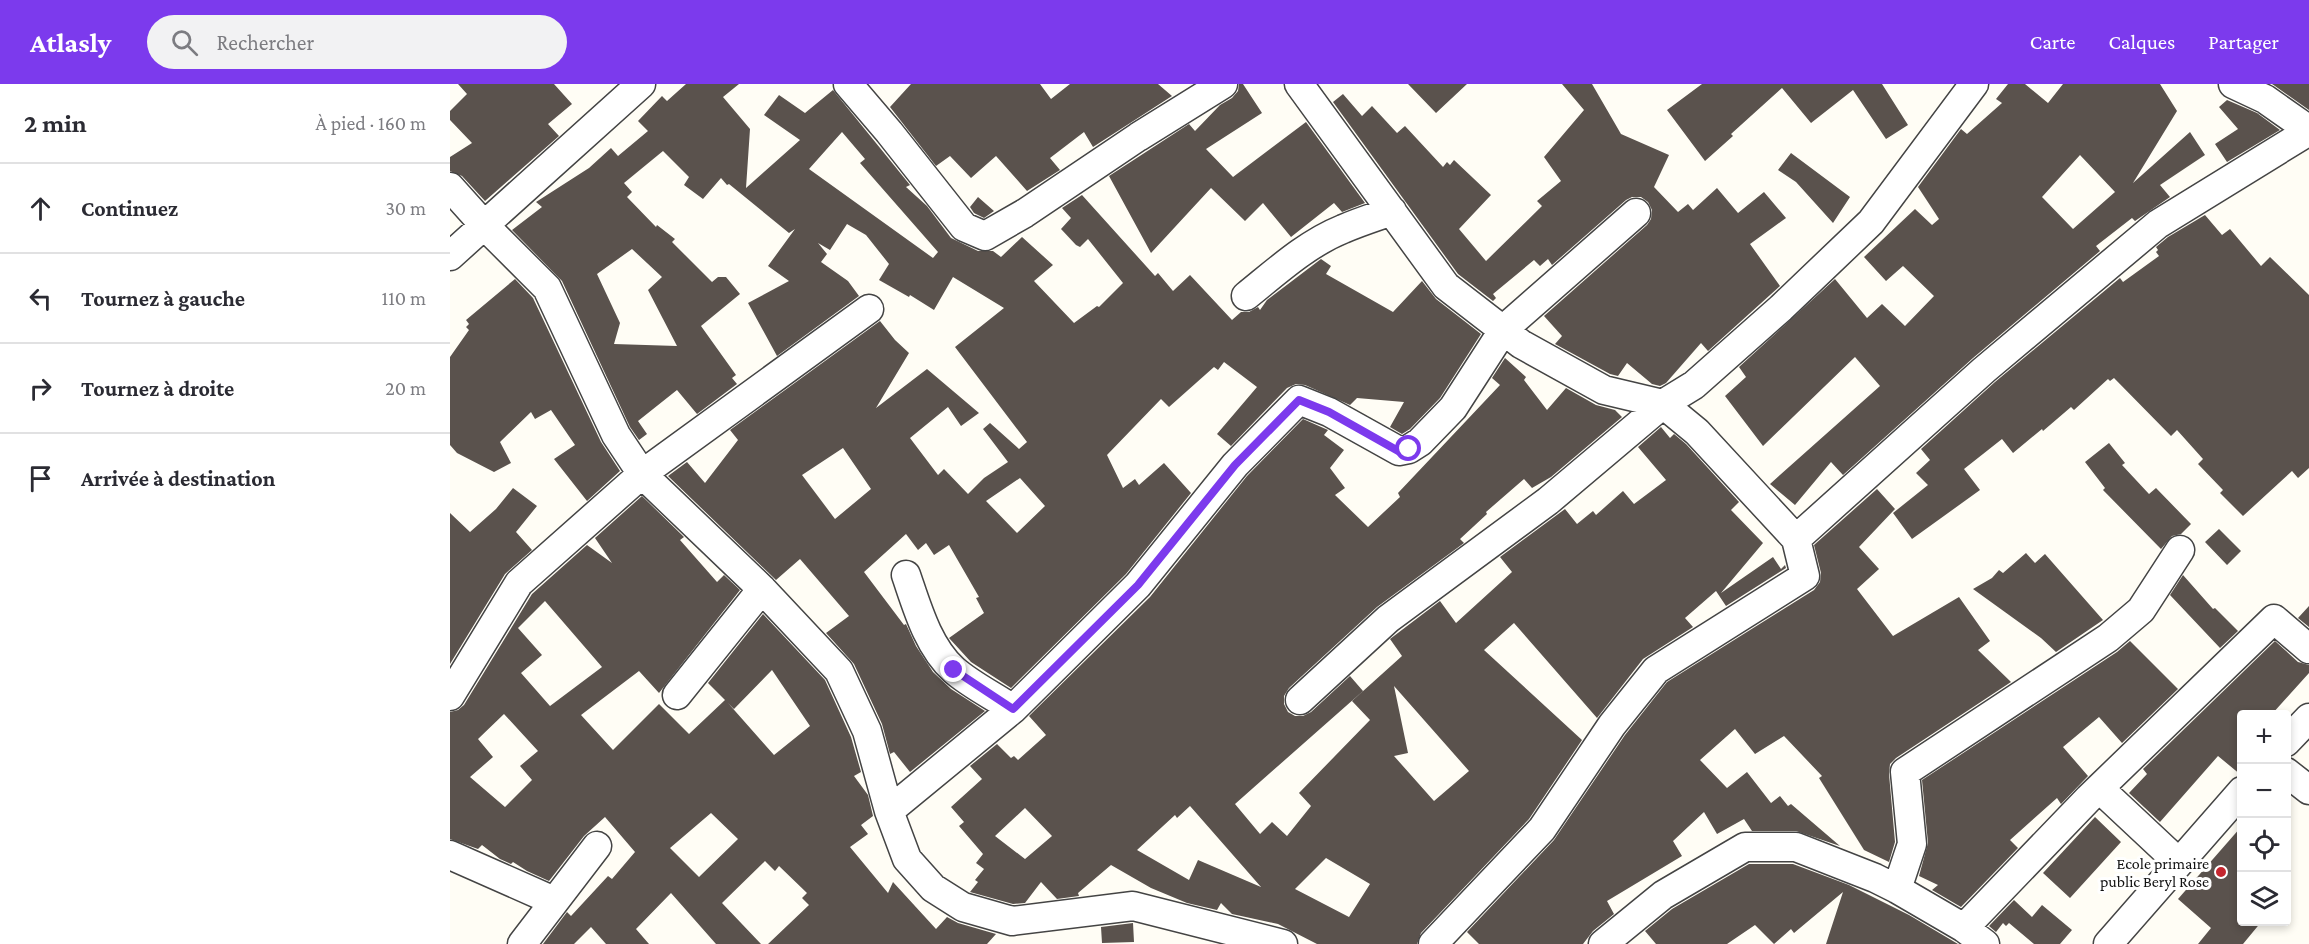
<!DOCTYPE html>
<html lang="fr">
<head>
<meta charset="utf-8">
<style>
  body { margin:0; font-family:"Crimson Pro",serif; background:#f2f2f3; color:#2b2b33 }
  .controls { position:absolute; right:18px; bottom:18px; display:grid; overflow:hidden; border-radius:6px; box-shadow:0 3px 9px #0003 }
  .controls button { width:54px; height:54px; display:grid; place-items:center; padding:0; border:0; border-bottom:2px solid #e1e1e2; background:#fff; color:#2b2b33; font:30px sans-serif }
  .stop { position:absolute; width:18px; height:18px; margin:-14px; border:4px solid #7c3aed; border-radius:50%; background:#fff }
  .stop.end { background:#7c3aed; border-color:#fff; box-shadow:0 2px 6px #0008 }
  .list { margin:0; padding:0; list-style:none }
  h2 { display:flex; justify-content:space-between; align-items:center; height:78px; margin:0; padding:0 24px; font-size:26px }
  h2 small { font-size:20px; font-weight:400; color:#7c7c81 }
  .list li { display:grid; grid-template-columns:39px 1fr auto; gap:18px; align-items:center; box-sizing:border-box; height:90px; padding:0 24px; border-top:2px solid #e1e1e2 }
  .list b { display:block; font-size:22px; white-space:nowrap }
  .list em { font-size:20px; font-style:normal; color:#7c7c81 }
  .icon { flex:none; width:33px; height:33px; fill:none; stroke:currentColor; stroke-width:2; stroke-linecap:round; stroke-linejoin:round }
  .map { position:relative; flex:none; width:1859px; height:860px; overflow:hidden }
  header { display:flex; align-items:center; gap:36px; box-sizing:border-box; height:84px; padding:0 30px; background:#7c3aed; color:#fff }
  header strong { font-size:28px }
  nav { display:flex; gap:33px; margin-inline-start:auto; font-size:21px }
  .search { width:420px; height:54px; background:#f2f2f3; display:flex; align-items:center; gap:15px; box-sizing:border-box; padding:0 21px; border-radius:33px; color:#7c7c81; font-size:22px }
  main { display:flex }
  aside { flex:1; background:#fff }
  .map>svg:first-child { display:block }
  .building { fill:#5a524d; fill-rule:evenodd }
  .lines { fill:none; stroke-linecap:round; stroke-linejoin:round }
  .street-casing { stroke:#444; stroke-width:31 }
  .street { stroke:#fff; stroke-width:28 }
  .route { stroke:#7c3aed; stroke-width:8 }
  .poi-dot { fill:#c4262e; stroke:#fff; stroke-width:2 }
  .labels { text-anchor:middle; stroke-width:6; stroke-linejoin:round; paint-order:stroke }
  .poi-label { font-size:16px; fill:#111; stroke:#fff; text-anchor:end }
</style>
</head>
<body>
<header>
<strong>Atlasly</strong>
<div class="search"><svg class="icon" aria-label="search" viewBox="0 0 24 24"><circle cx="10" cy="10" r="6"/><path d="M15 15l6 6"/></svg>Rechercher</div>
<nav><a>Carte</a><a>Calques</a><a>Partager</a></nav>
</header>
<main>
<aside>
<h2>2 min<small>À pied · 160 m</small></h2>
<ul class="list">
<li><svg class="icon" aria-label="ahead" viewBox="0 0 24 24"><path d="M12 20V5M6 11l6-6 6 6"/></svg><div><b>Continuez</b></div><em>30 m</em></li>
<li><svg class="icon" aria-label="left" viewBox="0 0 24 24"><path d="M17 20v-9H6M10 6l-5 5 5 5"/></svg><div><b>Tournez à gauche</b></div><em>110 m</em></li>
<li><svg class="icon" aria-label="right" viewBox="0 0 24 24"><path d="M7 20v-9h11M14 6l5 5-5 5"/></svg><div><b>Tournez à droite</b></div><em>20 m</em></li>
<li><svg class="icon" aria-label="arrive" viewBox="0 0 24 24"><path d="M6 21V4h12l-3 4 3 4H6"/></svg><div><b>Arrivée à destination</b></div></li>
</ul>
</aside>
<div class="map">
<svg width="1859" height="860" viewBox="0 0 1859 860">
  <rect width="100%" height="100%" fill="#fffdf5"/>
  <path class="building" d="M8 0H104L122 20 98 40 109 52 35 117 12 92 0 87V73L22 59 0 36V27L17 10Z
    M236 0H289L273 13 300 45 296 104 350 56 314 31 329 11 355 29 383 6 460 101 456 103 477 122 501 154 528 167H543L551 173 572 153 603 181 584 197 624 239 647 222 649 223 673 199 638 155 630 163 626 161 611 145 621 134 612 124 632 111 705 192 708 189 723 207 740 191 782 236 791 228H799L808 223 810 226 817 216 871 175 881 182 876 190 943 228 972 197 986 215 1031 250 990 314 960 345 952 350 940 343 954 318 907 314 900 321 855 301 846 300 837 304 781 362 767 350 807 303 774 278 768 286 764 283 719 323 711 315 657 371 673 404 685 395 689 401 714 379 741 409 676 490 561 604 521 578 499 554 534 529 526 514 529 513 499 461 484 471 476 459 468 466 456 450 414 488 454 541 456 540 466 562 483 588 501 605 535 627 460 688 444 668 440 670 432 640 404 580 376 549 399 532 350 475 326 496 218 392 237 378 255 399 288 356 280 346 430 237 445 256 459 269 426 324 477 285 529 329 511 342 498 323 460 354 488 391 494 385 518 410 534 394 558 378 533 345 540 339 569 365 577 358 505 263 554 224 503 193 484 226 460 211 459 213 429 196 439 180 416 151 397 140 380 166 368 159 377 170 371 178 398 197 409 212 327 272 298 219 339 197 318 182 345 145 339 149 279 100 277 101 271 94 253 115 234 101 239 93 213 67 174 99 182 108 177 113 206 143 207 141 225 155 222 158 262 198 268 193H276L290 210 251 242 286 291 282 294 287 300 247 330 227 306 188 337 197 350 189 356 180 343 112 197 62 146 92 123 86 118 139 84 161 64 168 72 198 47 188 37 212 12 217 17ZM392 48 415 75 410 79 488 168 483 174 359 85ZM182 165 212 193 198 206 227 262 164 260 170 239 147 190ZM393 364 421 405 385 435 352 391ZM570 394 595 422 567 449 536 417Z
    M461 0H590L601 15 620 0H708L722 12 643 63 634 48 600 74 610 86 577 107 546 72 521 94 500 72 486 82 440 23Z
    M789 0H793L812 29 756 65 783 93 856 38 915 119 892 128 884 119 841 153 813 119 795 137 761 104 701 169 659 92 739 40 745 47 770 21 782 14 788 7Z
    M958 0H1017L986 29Z
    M1112 0H1142L1171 50 1219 71 1204 103 1228 128 1238 120 1243 126 1267 104 1288 129 1314 108 1336 134 1300 160 1330 202 1258 267 1251 259 1216 299 1210 302 1202 300 1177 279 1168 292 1160 290 1105 260 1112 252 1094 232 1197 141 1201 135 1202 126 1198 118 1191 113H1182L1176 116 1102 181 1098 175 1090 182 1084 176 1043 210 1046 214 1043 217 1008 190 883 18 893 10 912 32 922 22 947 49 955 42 993 83 997 78 1000 81 1004 76 1041 111 1009 145 1036 177 1092 122 1087 117 1111 97 1094 73 1134 26Z
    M1252 0H1432L1458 41 1436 55 1403 6 1361 39 1332 4 1281 50 1283 52 1255 77 1217 26Z
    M1558 0H1575L1598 19 1613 0H1710L1727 27 1683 99 1740 48 1755 71 1710 101 1720 113 1685 137 1682 134 1646 162 1650 167 1523 274 1393 391 1381 378 1345 421 1320 400 1430 302 1405 273 1313 362 1275 312 1296 293 1289 283 1385 195 1417 234 1432 220 1455 242 1484 212 1453 182 1436 197 1414 173 1465 125 1482 141 1489 135 1468 103 1511 45 1517 50 1552 19 1546 15ZM1630 71 1665 108 1623 145 1592 113Z
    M1822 0H1859V26L1825 2Z
    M1777 16 1807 29 1830 46 1777 78 1765 60 1788 45 1769 23Z
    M1341 69 1400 113 1383 139 1346 98 1328 86Z
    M528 113 544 127 534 134 524 129 520 123Z
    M1755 131 1772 151 1780 145 1811 182 1820 173 1859 211V384L1848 394 1842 387 1793 432 1770 409 1773 406 1748 380 1753 375 1727 346 1721 352 1664 294 1660 297 1658 295 1624 326 1621 323 1593 347 1592 345 1563 369 1552 355 1514 385 1530 406 1462 455 1443 429 1478 401 1466 389 1480 376 1471 365 1545 298 1670 194 1673 198 1709 172 1706 168 1708 166 1706 163 1718 153Z
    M65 195 83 214 151 358 170 387 137 417 104 375 125 361 101 326 85 335 81 328 50 358 61 379 44 388 7 369 0 361V273L19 246 16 243 19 240 16 236Z
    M1055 274 1076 293 1074 296 1097 326 1116 304 1146 321 1165 326 1172 333 1101 393 1082 404 1074 395 1036 428 1037 430 1010 455 1014 459 927 523 839 604 834 612V620L838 628 845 632H853L861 628 900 592 913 607 785 720 810 750 822 738 837 752 861 722 849 709 920 636 902 617 952 572 940 555 990 517 1006 539 1062 488 1050 473 1115 425 1127 440 1143 427 1146 431 1173 407 1184 420 1216 396 1188 363 1211 343 1220 354 1224 350 1236 360 1289 418 1281 426 1313 459 1271 509 1323 473 1331 485 1335 481 1336 484 1276 522 1266 507 1235 534 1243 543 1193 575 1147 634 1064 539 1034 566 1132 656 1079 735 971 849 967 860H867L828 840 782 830 771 819 767 826 737 819 701 804 661 781 628 809 629 812 607 815 591 798 575 819 563 820 520 808 528 798 525 796 534 785 526 779 533 770 509 742 514 738 501 723 532 695 520 682 547 660 561 674 564 672 568 676 596 651 579 632 700 513 797 392 853 335 878 346 874 351 894 366 880 384 895 404 885 411 918 443 950 413 948 409 1050 301 1042 294ZM944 602 1019 687 984 717 944 672 958 669ZM740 722 811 803 748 776 739 796 687 766 725 731 727 734ZM575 724 602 752 575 775 545 752ZM876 774 920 800 899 833 845 805Z
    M1659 359 1675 379 1672 381 1699 410 1706 404 1741 440 1731 450 1722 452 1711 465 1653 406 1655 404 1635 378Z
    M63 404 87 422 66 448 82 466 55 490 0 580V429L20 448 46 425Z
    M1427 405 1445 425 1409 463 1429 485 1407 505 1443 552 1509 513 1540 557 1528 566 1561 598 1446 674 1440 680 1439 690 1445 758 1439 778 1414 766 1369 694 1372 692 1334 652 1305 670 1285 645 1250 676 1277 704 1297 688 1321 719 1330 712 1338 722 1341 720 1390 762 1346 747H1302L1294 735 1267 750 1254 728 1223 757 1232 772 1157 817 1164 830 1143 847 1133 860H1029L1017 848 1104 756 1175 651 1217 598 1364 506 1370 498 1371 489 1364 461Z
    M192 412 234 453 230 456 267 498 274 491 290 506 209 609 189 587 131 631 163 666 209 620 239 650 275 616 258 599 313 530 375 596 401 653 411 688 404 692 418 711 423 732 411 741 418 750 400 763 438 809 443 798 486 845 497 833 508 839 546 850 537 860H318L359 821 352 814 357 809 329 782 325 787 315 777 272 819 311 860H266L221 809 186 845 199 860H156L141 843 124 860H93L117 828 121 832 158 792 162 795 185 768 155 733 134 752 99 797 77 787 63 778 61 780 50 775 32 761 28 765 0 755V628L8 626 14 621 82 510 137 461 162 479 145 454ZM95 517 152 583 100 622 71 589 92 571 68 544ZM322 586 360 642 324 671 278 619 284 625ZM54 630 88 667 70 682 82 696 55 723 20 693 43 673 28 655ZM261 729 288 755 249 793 220 764Z
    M1769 445 1791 467 1777 481 1755 458Z
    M1576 469 1585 479 1595 470 1653 536 1606 568 1591 554 1523 505 1542 494 1549 486 1553 489Z
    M1733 491 1763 525 1765 524 1788 547 1770 564 1720 511Z
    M1859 522V543L1848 534Z
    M1680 557 1728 605 1672 659 1649 633 1613 663 1638 692 1611 720 1607 714 1560 756 1568 764 1511 823 1482 806 1488 801 1469 792 1478 759 1472 696 1667 568Z
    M1825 557 1848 578 1859 581V589L1822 630H1791V691L1768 672 1710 738 1679 709 1697 690 1693 685Z
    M1645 733 1671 758 1620 814 1593 789Z
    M1791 743V837H1812L1793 860H1748L1761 844 1728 815Z
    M1299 780H1343L1399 801 1459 831 1508 860H1376L1393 808 1344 849 1341 845 1324 860 1305 841 1277 860H1206L1195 847 1222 825Z
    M1564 816 1582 833 1592 821 1622 846 1610 860H1584L1559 839 1556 842 1553 839 1546 848 1539 842Z
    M683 839 684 858 652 859 651 843Z"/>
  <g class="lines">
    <g class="street-casing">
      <path id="street" d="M398 0 439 48 514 143 535 152 575 129 688 53 773 0
        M849 0 996 202 1071 260 1154 306 1213 320 1247 348 1346 455 1355 492 1206 586 1162 641 1092 745 983 860
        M1783 0 1815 15 1859 46
        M0 103 34 141 97 204 166 351 192 390 312 505 389 587 417 647 439 727 457 775 483 804 513 823 562 837 683 822 833 860
        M0 172 191 0
        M796 212C826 188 856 160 893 145 909 138 925 133 942 127
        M1346 455 1534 286 1708 140 1859 47
        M456 491C467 523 478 563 504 586 521 601 544 612 563 625
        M227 611 312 505
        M0 612 69 499 192 390 419 225
        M850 616 938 535 1098 417 1213 320 1244 301 1331 224 1421 138 1524 0
        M1836 658 1859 634
        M1836 688 1859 706
        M1650 705 1728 778
        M439 727 563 625 688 501 785 381 849 316 879 328 949 367 959 365 970 358 1003 324 1054 245 1186 129
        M0 771 104 817
        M1447 805 1462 760 1455 688 1658 554 1691 526 1730 466
        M1514 844 1639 714 1824 535 1859 565
        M72 860 147 762
        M1153 860 1213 811 1295 763H1346L1425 794 1447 805 1514 844 1535 860
        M1658 860 1792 707"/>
    </g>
    <use href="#street" class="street"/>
  </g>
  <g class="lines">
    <path class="route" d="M504 586 563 625 688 501 785 381 849 316 879 328 950 368 959 365"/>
  </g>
  <circle class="poi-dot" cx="1771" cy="788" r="6"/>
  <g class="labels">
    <g class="poi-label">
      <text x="1759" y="785">Ecole primaire<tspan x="1759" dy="18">public Beryl Rose</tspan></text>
    </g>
  </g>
</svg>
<div class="controls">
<button>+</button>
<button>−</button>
<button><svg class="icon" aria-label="locate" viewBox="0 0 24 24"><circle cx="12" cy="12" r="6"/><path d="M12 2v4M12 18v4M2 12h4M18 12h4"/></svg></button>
<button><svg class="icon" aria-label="layers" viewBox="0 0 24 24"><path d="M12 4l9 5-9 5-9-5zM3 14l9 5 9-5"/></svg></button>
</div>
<div class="stop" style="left:959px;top:365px"></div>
<div class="stop end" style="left:504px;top:586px"></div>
</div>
</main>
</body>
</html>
